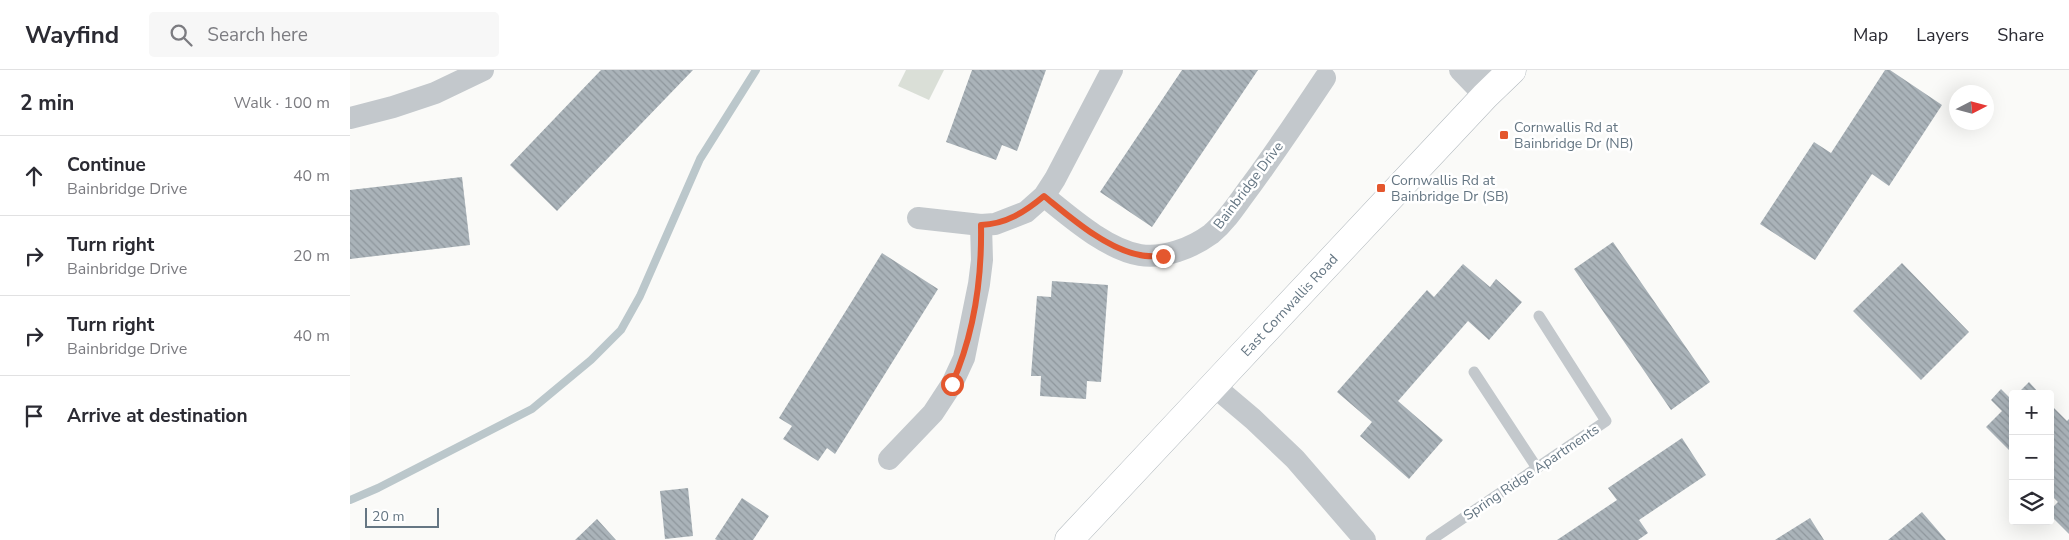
<!DOCTYPE html>
<html lang="en">
<head>
<meta charset="utf-8">
<style>
  body { margin:0; font-family:"Nunito Sans",sans-serif; background:#f7f7f7; color:#2b2b33 }
  .controls { position:absolute; right:15px; bottom:15px; display:grid; overflow:hidden; border-radius:5px; box-shadow:0 5px 20px #0002 }
  .controls button { width:45px; height:45px; display:grid; place-items:center; padding:0; border:0; border-bottom:1px solid #e1e1e2; background:#fff; color:#2b2b33; font:25px sans-serif }
  .compass { position:absolute; left:1599px; top:15px; width:45px; height:45px; border-radius:50%; background:#fff; box-shadow:0 5px 20px #0002; rotate:84deg }
  .scale { position:absolute; left:15px; bottom:12px; width:74px; box-sizing:border-box; padding-left:5px; border:2px solid #657683; border-top:0; font-size:14px; line-height:18px; white-space:nowrap; color:#657683; -webkit-text-stroke:4px #fff; paint-order:stroke }
  .stop { position:absolute; width:15px; height:15px; margin:-11px; border:4px solid #e4572e; border-radius:50%; background:#fff }
  .stop.end { background:#e4572e; border-color:#fff; box-shadow:0 1px 5px #0008 }
  .list { margin:0; padding:0; list-style:none }
  h2 { display:flex; justify-content:space-between; align-items:center; height:65px; margin:0; padding:0 20px; font-size:21px }
  h2 small { font-size:16px; font-weight:400; color:#7c7c81 }
  .list li { display:grid; grid-template-columns:32px 1fr auto; gap:15px; align-items:center; box-sizing:border-box; height:80px; padding:0 20px; border-top:1px solid #e1e1e2 }
  .list b { display:block; font-size:19px; white-space:nowrap }
  .list p { margin:0; font-size:16px; white-space:nowrap; color:#7c7c81 }
  .list em { font-size:16px; font-style:normal; color:#7c7c81 }
  .icon { flex:none; width:28px; height:28px; fill:none; stroke:currentColor; stroke-width:2; stroke-linecap:round; stroke-linejoin:round }
  .map { position:relative; flex:none; width:1719px; height:470px; overflow:hidden }
  header { display:flex; align-items:center; gap:30px; box-sizing:border-box; height:70px; padding:0 25px; background:#fff; border-bottom:1px solid #e1e1e2 }
  header strong { font-size:24px }
  nav { display:flex; gap:28px; margin-inline-start:auto; font-size:18px }
  .search { width:350px; height:45px; background:#f7f7f7; display:flex; align-items:center; gap:12px; box-sizing:border-box; padding:0 18px; border-radius:5px; color:#7c7c81; font-size:19px }
  main { display:flex }
  aside { flex:1; background:#fff }
  .map>svg:first-child { display:block }
  .green { fill:#dadfd7 }
  .lines { fill:none; stroke-linecap:round; stroke-linejoin:round }
  .stream { stroke:#bbc7cb; stroke-width:8 }
  .building { fill:url(#building-back-hatch) }
  .secondary-casing { stroke:#b3babf; stroke-width:29 }
  .lane { stroke:#c3c8cc; stroke-width:11 }
  .street { stroke:#c3c8cc; stroke-width:22 }
  .secondary { stroke:#fff; stroke-width:28 }
  .route { stroke:#e4572e; stroke-width:6 }
  .poi-dot { fill:#e4572e; stroke:#fff; stroke-width:2 }
  .labels { text-anchor:middle; stroke-width:5; stroke-linejoin:round; paint-order:stroke }
  .poi-label { font-size:14px; fill:#657683; stroke:#fff; text-anchor:start }
  .street-label { font-size:14px; fill:#657683; stroke:#fff }
</style>
</head>
<body>
<header>
<strong>Wayfind</strong>
<div class="search"><svg class="icon" aria-label="search" viewBox="0 0 24 24"><circle cx="10" cy="10" r="6"/><path d="M15 15l6 6"/></svg>Search here</div>
<nav><a>Map</a><a>Layers</a><a>Share</a></nav>
</header>
<main>
<aside>
<h2>2 min<small>Walk · 100 m</small></h2>
<ul class="list">
<li><svg class="icon" aria-label="ahead" viewBox="0 0 24 24"><path d="M12 20V5M6 11l6-6 6 6"/></svg><div><b>Continue</b><p>Bainbridge Drive</p></div><em>40 m</em></li>
<li><svg class="icon" aria-label="right" viewBox="0 0 24 24"><path d="M7 20v-9h11M14 6l5 5-5 5"/></svg><div><b>Turn right</b><p>Bainbridge Drive</p></div><em>20 m</em></li>
<li><svg class="icon" aria-label="right" viewBox="0 0 24 24"><path d="M7 20v-9h11M14 6l5 5-5 5"/></svg><div><b>Turn right</b><p>Bainbridge Drive</p></div><em>40 m</em></li>
<li><svg class="icon" aria-label="arrive" viewBox="0 0 24 24"><path d="M6 21V4h12l-3 4 3 4H6"/></svg><div><b>Arrive at destination</b></div></li>
</ul>
</aside>
<div class="map">
<svg width="1719" height="470" viewBox="0 0 1719 470">
  <defs>
    <pattern id="building-back-hatch" width="6" height="6" patternUnits="userSpaceOnUse" patternTransform="scale(1.25)"><rect width="6" height="6" fill="#aab3b9"/><path d="M-1 5l2 2M0 0l6 6M5-1l2 2" fill="none" stroke="#8e969c"/></pattern>
  </defs>
  <rect width="100%" height="100%" fill="#fafaf8"/>
  <path class="green" d="M556 0H594L579 30 548 16Z"/>
  <g class="lines">
    <path class="stream" d="M0 430 28 418 182 339 241 290 271 260 290 226 350 89 406 0"/>
  </g>
  <path class="building" d="M251 0H343L207 141 160 95Z
    M622 0H696L667 81 652 75 646 90 596 72Z
    M832 0H908L802 157 750 122Z
    M1535 0H1540L1592 35 1539 116 1522 104 1465 190 1410 154 1464 72 1481 83Z
    M112 107 120 175 0 189V120Z
    M1263 172 1360 312 1321 340 1224 199Z
    M532 183 588 219 485 384 477 378 468 391 433 369 442 356 429 348Z
    M1552 193 1619 262 1571 310 1503 241Z
    M1113 194 1140 217 1146 209 1172 232 1139 270 1118 251 1048 331 1093 370 1059 409 1010 366 1022 352 987 322 1077 220 1084 227Z
    M702 211 758 215 751 312 737 311 736 329 690 326 691 306H681L687 226 701 227Z
    M1679 312 1690 324H1667Z
    M1651 319 1661 329 1663 328V384L1636 357 1652 341 1641 330Z
    M1700 334 1717 351 1719 349V464L1700 445V440L1708 432 1700 424Z
    M1332 368 1356 405 1289 450 1298 463 1288 470H1207L1267 430 1258 418Z
    M338 418 343 466 315 469 310 421Z
    M392 428 419 446 403 470H367L365 469Z
    M1572 442 1596 470H1538Z
    M1460 448 1474 470H1425Z
    M247 449 266 470H225Z"/>
  <g class="lines">
    <g class="secondary-casing">
      <g id="secondary">
        <path id="s1" d="M719 470 1135 26 1162 0"/>
      </g>
    </g>
    <path class="lane" d="M1124 302 1187 398
      M1081 470 1256 351 1189 246"/>
    <path class="street" d="M1110 0 1135 26
      M1136 0 1147 14
      M0 48 43 37 85 23 133 0
      M694 126C720 147 756 179 790 185 813 189 842 178 861 164 878 150 889 131 902 114 927 80 951 44 975 8
      M568 148 631 155 645 154 676 142 694 126 705 109 762 0
      M864 316 903 349 945 389 1015 470
      M539 389 583 343 602 314 614 288 629 214 632 190 631 155"/>
    <use href="#secondary" class="secondary"/>
  </g>
  <g class="lines">
    <path class="route" d="M602 314C624 264 632 209 631 155 656 154 675 142 694 126 720 147 756 179 790 185 797 187 806 186 813 186"/>
  </g>
  <g class="poi-dot">
    <rect x="1149" y="60" width="10" height="10" rx="2.5"/>
    <rect x="1026" y="113" width="10" height="10" rx="2.5"/>
  </g>
  <g class="labels">
    <g class="poi-label">
      <text x="1164" y="62">Cornwallis Rd at<tspan x="1164" dy="16">Bainbridge Dr (NB)</tspan></text>
      <text x="1041" y="115">Cornwallis Rd at<tspan x="1041" dy="16">Bainbridge Dr (SB)</tspan></text>
    </g>
    <g class="street-label">
      <text transform="translate(898 115) rotate(-53)" y="5">Bainbridge Drive</text>
      <text dy="5" stroke="none"><textPath href="#s1" startOffset="322">East Cornwallis Road</textPath></text>
      <text transform="translate(1181 402) rotate(-34)" y="5">Spring Ridge Apartments</text>
    </g>
  </g>
</svg>
<div class="controls">
<button>+</button>
<button>−</button>
<button><svg class="icon" aria-label="layers" viewBox="0 0 24 24"><path d="M12 4l9 5-9 5-9-5zM3 14l9 5 9-5"/></svg></button>
</div>
<svg class="compass" viewBox="-18 -18 36 36"><path d="M0-13l5 13h-10z" fill="#e53935"/><path d="M0 13l5-13h-10z" fill="#7c7c81"/></svg>
<div class="scale">20 m</div>
<div class="stop" style="left:602px;top:314px"></div>
<div class="stop end" style="left:813px;top:186px"></div>
</div>
</main>
</body>
</html>
